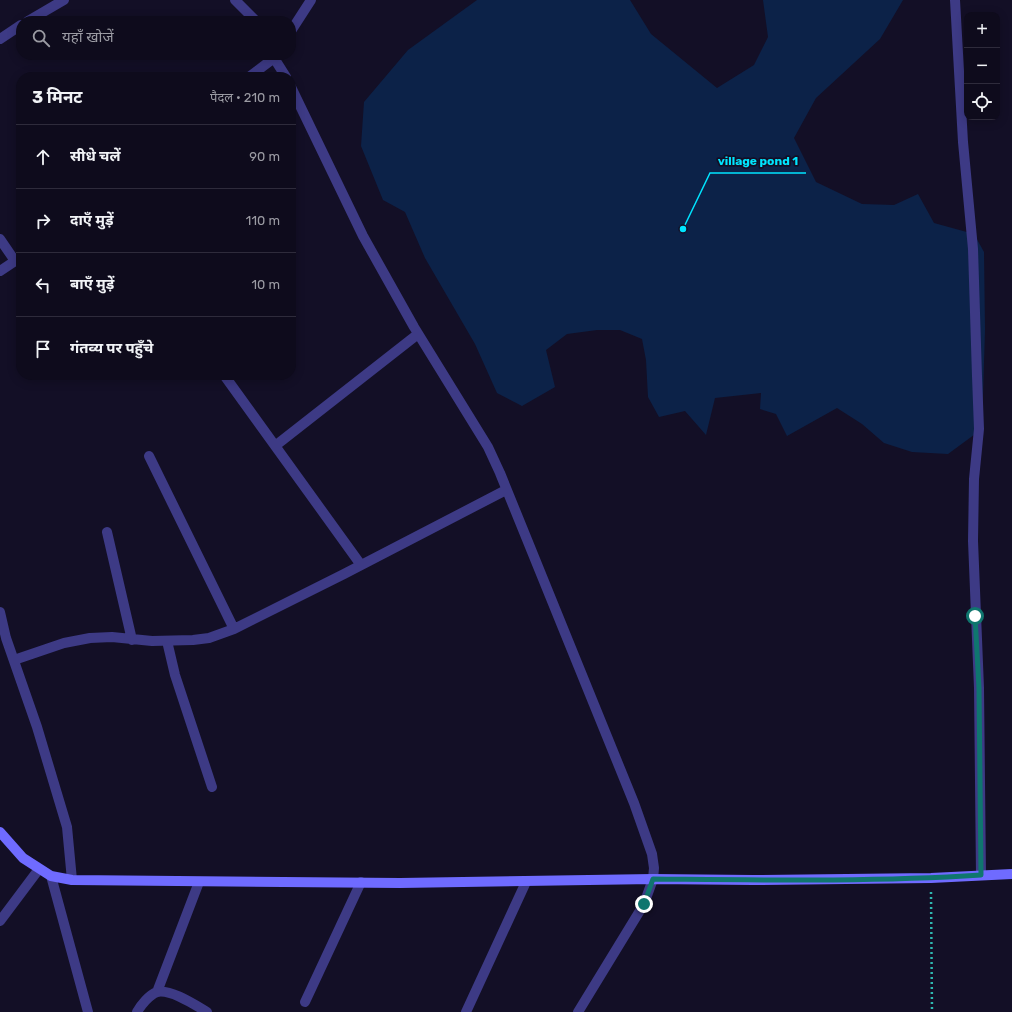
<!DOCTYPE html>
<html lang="hi">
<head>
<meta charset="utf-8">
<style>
  body { margin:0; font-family:Rubik,"Noto Sans Devanagari",sans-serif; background:#171425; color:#f1f3f6 }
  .controls { position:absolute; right:12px; top:12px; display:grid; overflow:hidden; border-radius:8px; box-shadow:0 2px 10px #0003 }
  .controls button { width:36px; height:36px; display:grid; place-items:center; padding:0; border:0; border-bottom:1px solid #2e2b3b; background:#0e0b1c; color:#f1f3f6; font:20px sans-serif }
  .stop { position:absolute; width:12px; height:12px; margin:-9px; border:3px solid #0f766e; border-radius:50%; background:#fff }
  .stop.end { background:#0f766e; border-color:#fff; box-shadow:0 1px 4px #0008 }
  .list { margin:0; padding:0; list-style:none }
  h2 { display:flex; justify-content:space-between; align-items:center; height:52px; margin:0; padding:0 16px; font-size:17px }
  h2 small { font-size:13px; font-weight:400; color:#9b9ba3 }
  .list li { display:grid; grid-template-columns:26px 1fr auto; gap:12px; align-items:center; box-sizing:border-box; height:64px; padding:0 16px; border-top:1px solid #2e2b3b }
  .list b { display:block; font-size:15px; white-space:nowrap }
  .list em { font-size:13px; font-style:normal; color:#9b9ba3 }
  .icon { flex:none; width:22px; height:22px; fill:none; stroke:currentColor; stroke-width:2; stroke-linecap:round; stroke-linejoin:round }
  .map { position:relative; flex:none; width:1012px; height:1012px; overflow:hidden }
  .search { position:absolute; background:#0e0b1c; box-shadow:0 2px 10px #0003; left:16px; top:16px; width:280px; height:44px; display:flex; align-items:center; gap:10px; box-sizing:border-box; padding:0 14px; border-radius:16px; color:#9b9ba3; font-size:15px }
  .panel { position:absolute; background:#0e0b1c; box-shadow:0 2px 10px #0003; left:16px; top:72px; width:280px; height:308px; border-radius:16px }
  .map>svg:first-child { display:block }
  .water { fill:#0c2248 }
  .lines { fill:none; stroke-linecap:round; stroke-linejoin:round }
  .path { stroke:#2fb8b0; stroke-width:2.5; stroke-dasharray:2 3; stroke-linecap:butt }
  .street { stroke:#3d3a85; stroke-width:10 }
  .secondary { stroke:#6f6bff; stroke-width:10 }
  .route { stroke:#0f766e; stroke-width:5 }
  .leader { fill:none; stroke:#00e5ff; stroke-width:1.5 }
  .callout-dot { fill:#00e5ff; stroke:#130f26; stroke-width:1.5 }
  .callout-label { font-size:12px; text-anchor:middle; font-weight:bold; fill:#00e5ff; stroke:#130f26; stroke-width:3.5; stroke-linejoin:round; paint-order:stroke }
</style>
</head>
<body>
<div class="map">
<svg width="1012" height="1012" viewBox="0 0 1012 1012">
  <rect width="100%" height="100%" fill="#130f26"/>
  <path class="water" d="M477 0H630L651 34 717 88 754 65 768 37 763 0H903L880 39 816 98 794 138 816 182 862 204 894 205 918 194 934 223 974 234 984 252 985 329 982 429 948 454 912 452 884 443 862 424 837 408 787 436 776 414 760 409 761 393 715 398 706 435 685 411 659 417 648 397 646 360 642 339 620 330H597L567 334 546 350 555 387 522 406 497 393 475 344 425 258 405 212 383 200 361 146 364 102 408 50Z"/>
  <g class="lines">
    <path class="path" d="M931 892 932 1012"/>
    <path class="street" d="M235 0 256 21
      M955 0 963 142 973 249 977 376 979 429 974 479 973 541 979 688 981 875
      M28 21 64 0
      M291 31 311 0
      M0 39 21 25
      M274 58 286 77
      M249 77 274 58 276 55
      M291 87 363 236 414 327 488 447 500 473 634 803 652 854 654 868 653 879 644 904 578 1012
      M0 239 15 261
      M0 271 21 257
      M224 375 361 565
      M275 446 418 334
      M149 456 234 629
      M107 532 132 640
      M0 612 6 638 37 727 67 827 72 880
      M167 641 175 675 212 787
      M14 660 64 643 90 638 112 637 152 641 193 640 209 638 234 629 344 574 506 490
      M51 876 88 1012
      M0 921 39 869
      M157 992 199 882
      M305 1002 361 882
      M137 1012C141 1005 149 995 157 992 171 989 195 1005 207 1012
      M466 1012 526 882"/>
    <path class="secondary" d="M0 832 23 858 51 876 72 880 400 883 653 879 753 880 931 878 1012 874"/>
  </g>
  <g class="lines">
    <path class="route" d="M644 904 653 879C762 880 872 882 981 875L979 688 975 616"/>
  </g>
  <path class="leader" d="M683 229L710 173H806"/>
  <circle class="callout-dot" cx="683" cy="229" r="4"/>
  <g class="callout-label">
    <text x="758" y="165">village pond 1</text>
  </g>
</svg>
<div class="controls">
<button>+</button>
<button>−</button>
<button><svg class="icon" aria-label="locate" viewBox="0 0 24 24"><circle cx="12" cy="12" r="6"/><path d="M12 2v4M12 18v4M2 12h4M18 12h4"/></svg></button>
</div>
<div class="stop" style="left:975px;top:616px"></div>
<div class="stop end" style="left:644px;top:904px"></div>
<div class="search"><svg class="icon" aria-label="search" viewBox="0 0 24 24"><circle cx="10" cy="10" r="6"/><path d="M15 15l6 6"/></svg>यहाँ खोजें</div>
<section class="panel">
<h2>3 मिनट<small>पैदल · 210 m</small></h2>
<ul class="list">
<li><svg class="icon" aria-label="ahead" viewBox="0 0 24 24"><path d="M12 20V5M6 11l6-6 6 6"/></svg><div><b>सीधे चलें</b></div><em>90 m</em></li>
<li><svg class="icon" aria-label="right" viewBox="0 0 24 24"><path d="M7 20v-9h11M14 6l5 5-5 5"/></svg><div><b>दाएँ मुड़ें</b></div><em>110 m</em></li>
<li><svg class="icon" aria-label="left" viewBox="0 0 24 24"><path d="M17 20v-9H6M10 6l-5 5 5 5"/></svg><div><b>बाएँ मुड़ें</b></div><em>10 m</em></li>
<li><svg class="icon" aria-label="arrive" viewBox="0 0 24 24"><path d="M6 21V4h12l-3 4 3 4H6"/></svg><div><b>गंतव्य पर पहुँचे</b></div></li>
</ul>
</section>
</div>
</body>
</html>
